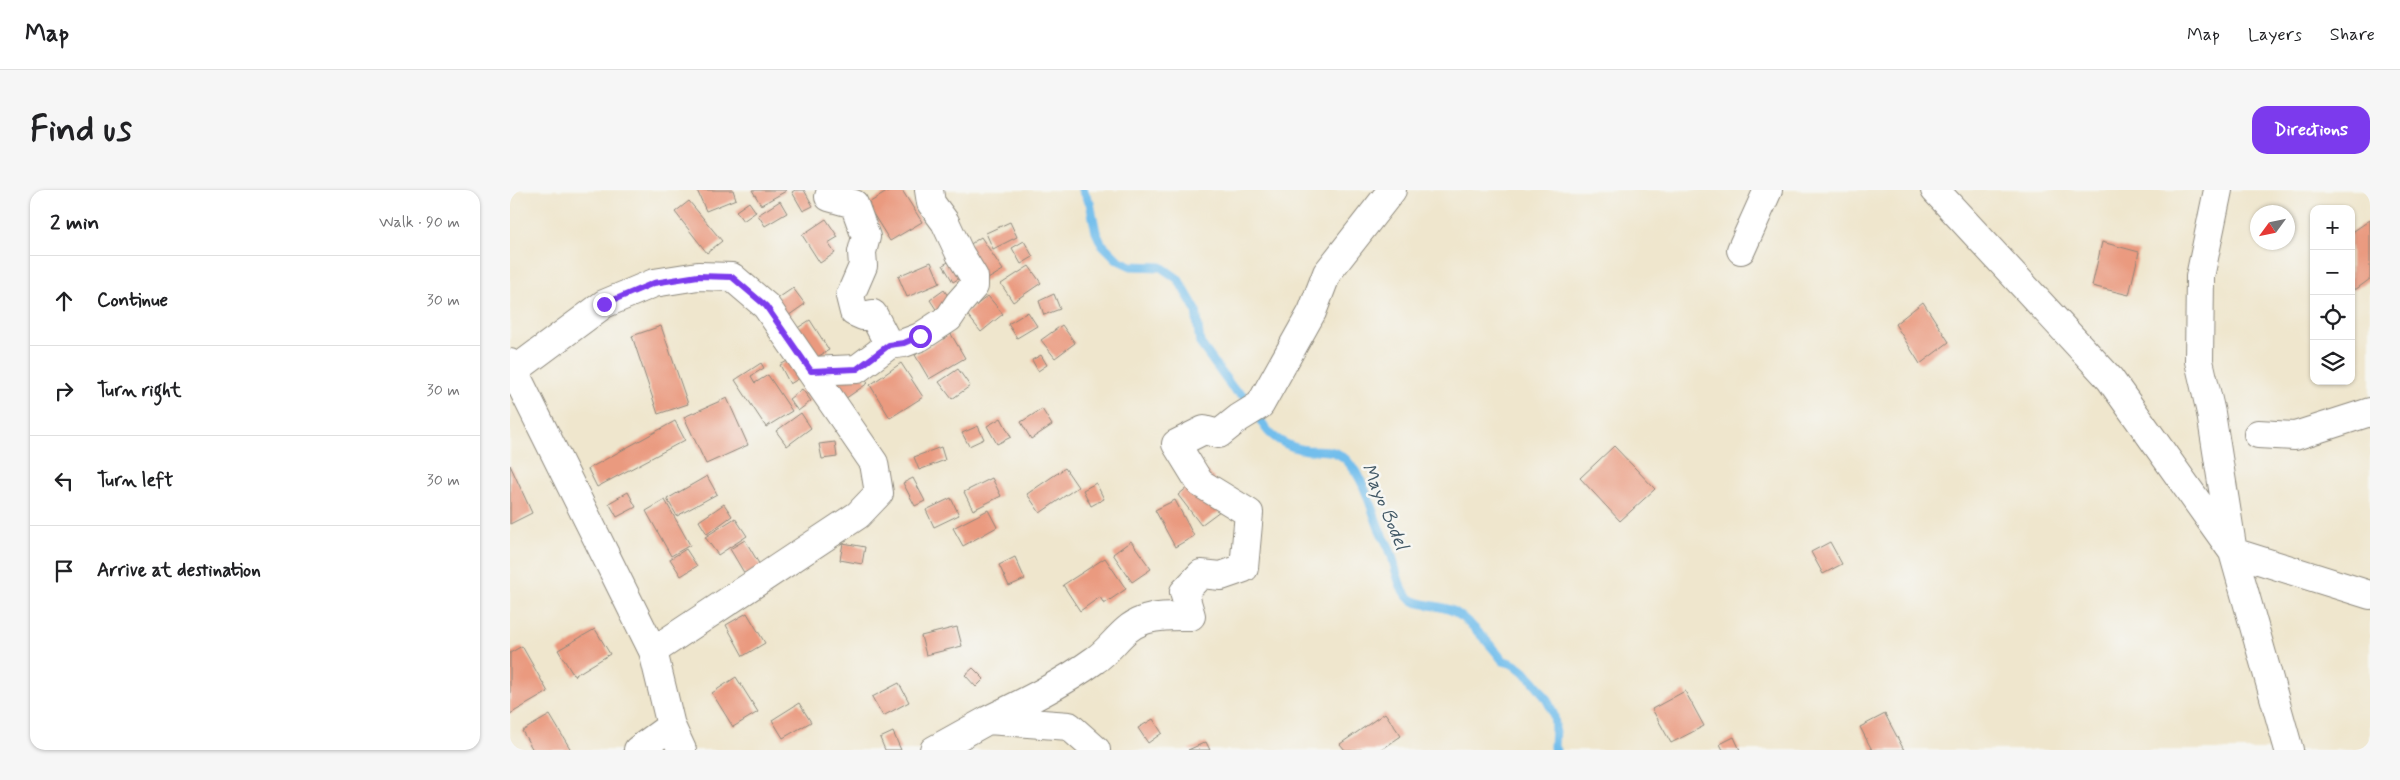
<!DOCTYPE html>
<html lang="en">
<head>
<meta charset="utf-8">
<style>
  body { margin:0; font-family:Mynerve,sans-serif; background:#f6f6f6; color:#202124 }
  .controls { position:absolute; right:15px; top:15px; display:grid; overflow:hidden; border-radius:10px; box-shadow:0 1px 4px #0004 }
  .controls button { width:45px; height:45px; display:grid; place-items:center; padding:0; border:0; border-bottom:1px solid #e0e0e0; background:#fff; color:#202124; font:25px sans-serif }
  .compass { position:absolute; left:1740px; top:15px; width:45px; height:45px; border-radius:50%; background:#fff; box-shadow:0 1px 4px #0004; rotate:237deg }
  .stop { position:absolute; width:15px; height:15px; margin:-11px; border:4px solid #7c3aed; border-radius:50%; background:#fff }
  .stop.end { background:#7c3aed; border-color:#fff; box-shadow:0 1px 5px #0008 }
  .list { margin:0; padding:0; list-style:none }
  h2 { display:flex; justify-content:space-between; align-items:center; height:65px; margin:0; padding:0 20px; font-size:21px }
  h2 small { font-size:16px; font-weight:400; color:#757577 }
  .list li { display:grid; grid-template-columns:32px 1fr auto; gap:15px; align-items:center; box-sizing:border-box; height:90px; padding:0 20px; border-top:1px solid #e0e0e0 }
  .list b { display:block; font-size:19px; white-space:nowrap }
  .list em { font-size:16px; font-style:normal; color:#757577 }
  .icon { flex:none; width:28px; height:28px; fill:none; stroke:currentColor; stroke-width:2; stroke-linecap:round; stroke-linejoin:round }
  .map { position:relative; flex:none; width:1860px; height:560px; overflow:hidden; border-radius:15px }
  header { display:flex; align-items:center; gap:30px; box-sizing:border-box; height:70px; padding:0 25px; background:#fff; border-bottom:1px solid #e0e0e0 }
  header strong { font-size:24px }
  nav { display:flex; gap:28px; margin-inline-start:auto; font-size:18px }
  .intro { display:flex; align-items:center; justify-content:space-between; box-sizing:border-box; height:120px; padding:0 30px }
  h1 { margin:0; font-size:35px }
  .button { padding:12px 22px; border-radius:15px; background:#7c3aed; color:#fff; font-size:18px; font-weight:700 }
  main { display:flex; gap:30px; padding:0 30px }
  aside { flex:1; background:#fff; border-radius:15px; box-shadow:0 1px 4px #0004 }
  .map>svg:first-child { display:block }
  .lines { fill:none; stroke-linecap:round; stroke-linejoin:round }
  .stream { stroke:#72beec; stroke-width:9 }
  .building { fill:#ea9a7f }
  .minor-casing { stroke:#8d887c; stroke-width:30 }
  .minor { stroke:#fff; stroke-width:28 }
  .route { stroke:#7c3aed; stroke-width:6 }
  .labels { text-anchor:middle; stroke-width:5; stroke-linejoin:round; paint-order:stroke }
  .water-label { font-size:19px; font-style:italic; fill:#405765; stroke:#f6f6f2 }
</style>
</head>
<body>
<header>
<strong>Map</strong>
<nav><a>Map</a><a>Layers</a><a>Share</a></nav>
</header>
<div class="intro"><h1>Find us</h1><a class="button">Directions</a></div>
<main>
<aside>
<h2>2 min<small>Walk · 90 m</small></h2>
<ul class="list">
<li><svg class="icon" aria-label="ahead" viewBox="0 0 24 24"><path d="M12 20V5M6 11l6-6 6 6"/></svg><div><b>Continue</b></div><em>30 m</em></li>
<li><svg class="icon" aria-label="right" viewBox="0 0 24 24"><path d="M7 20v-9h11M14 6l5 5-5 5"/></svg><div><b>Turn right</b></div><em>30 m</em></li>
<li><svg class="icon" aria-label="left" viewBox="0 0 24 24"><path d="M17 20v-9H6M10 6l-5 5 5 5"/></svg><div><b>Turn left</b></div><em>30 m</em></li>
<li><svg class="icon" aria-label="arrive" viewBox="0 0 24 24"><path d="M6 21V4h12l-3 4 3 4H6"/></svg><div><b>Arrive at destination</b></div></li>
</ul>
</aside>
<div class="map">
<svg width="1860" height="560" viewBox="0 0 1860 560">
  <rect width="100%" height="100%" fill="#f6f6f2"/>
  <filter id="ink" filterUnits="userSpaceOnUse"><feTurbulence type="fractalNoise" baseFrequency=".02" numOctaves="2"/><feDisplacementMap in="SourceGraphic" scale="10" xChannelSelector="R" yChannelSelector="G"/><feConvolveMatrix kernelMatrix="1 2 1 2 8 2 1 2 1" color-interpolation-filters="sRGB"/></filter>
  <filter id="wash" filterUnits="userSpaceOnUse"><feTurbulence type="fractalNoise" baseFrequency=".0096" numOctaves="4" result="noise"/><feDisplacementMap in="SourceGraphic" scale="20" xChannelSelector="R" yChannelSelector="G"/><feGaussianBlur stdDeviation="1.12" result="paint"/><feColorMatrix in="noise" values="0 0 0 0 0 0 0 0 0 0 0 0 0 0 0 0 0 1.4 0 .05"/><feComposite in="paint" operator="in"/></filter>
  <g filter="url(#wash)">
    <rect width="100%" height="100%" fill="#efe6cd"/>
    <g class="lines">
      <path class="stream" d="M573 0 580 13 586 42 591 53 608 70 621 76 651 77 668 89 686 120 690 153 724 200C744 207 747 233 762 245 771 253 786 259 797 260 814 261 827 258 839 273 855 291 860 316 869 338 872 345 876 351 879 358 886 373 886 396 899 408 909 417 932 414 945 422 959 431 983 457 993 471 1014 474 1036 504 1043 523 1047 534 1044 547 1044 558L1046 560"/>
    </g>
    <g id="blocks">
      <path class="building" d="M187 0H223L226 9 196 21Z
        M242 0H276V1L251 15Z
        M285 0H294L303 16 293 21 282 2Z
        M380 0H392L412 32 380 51 357 14Z
        M179 11 212 51 197 63 165 22Z
        M270 11 277 23 255 36 248 25Z
        M239 12 246 22 233 31 226 21Z
        M316 29 328 47 318 53 325 63 310 73 292 45Z
        M1860 30V89L1845 100 1841 94V43Z
        M500 32 507 47 483 59 476 43Z
        M471 47 493 80 473 92 452 60Z
        M514 51 523 67 511 74 502 58Z
        M1592 52 1629 62 1619 105 1582 96Z
        M447 67 456 84 443 92 433 75Z
        M421 72 430 93 397 107 388 86Z
        M519 76 531 93 503 112 491 94Z
        M283 98 295 114 275 128 264 111Z
        M434 100 444 115 429 124 420 110Z
        M544 104 550 119 534 125 529 111Z
        M478 106 493 124 471 142 456 123Z
        M1413 112 1439 152 1410 174 1385 134Z
        M518 122 527 136 507 148 498 134Z
        M300 130 319 160 304 169 286 139Z
        M552 135 565 153 545 168 531 150Z
        M151 136 178 214 148 224 122 146Z
        M441 144 455 168 419 189 405 165Z
        M531 165 537 175 528 181 522 170Z
        M283 168 293 186 280 194 270 175Z
        M251 173 254 178 241 186 245 193 258 185 282 221 256 237 225 190Z
        M391 173 413 207 380 228 360 195Z
        M345 175 358 193 329 213 317 194Z
        M448 179 460 196 442 209 429 192Z
        M292 199 301 211 288 221 279 209Z
        M217 208 238 255 196 274 174 227Z
        M532 219 542 235 521 249 511 232Z
        M291 223 301 238 277 256 266 241Z
        M491 228 501 247 487 254 477 236Z
        M165 231 175 250 87 297 78 279Z
        M468 236 474 249 459 256 452 243Z
        M325 252 327 267 312 269 309 254Z
        M1104 256 1145 299 1110 331 1070 288Z
        M431 257 435 270 409 280 404 267Z
        M0 275 22 323 0 334Z
        M555 278 568 297 530 323 517 304Z
        M698 281 722 312 691 335 668 305Z
        M197 286 207 304 167 326 157 309Z
        M403 288 415 311 405 316 393 293Z
        M482 288 491 306 463 320 454 302Z
        M586 293 594 309 581 316 573 300Z
        M118 302 126 317 107 327 99 313Z
        M441 308 449 325 424 337 416 320Z
        M155 310 180 355 161 366 136 321Z
        M665 310 684 346 665 357 645 320Z
        M214 314 222 326 197 344 189 331Z
        M478 320 487 337 453 356 443 338Z
        M225 328 237 346 208 365 195 347Z
        M235 350 251 377 236 386 220 359Z
        M621 351 641 379 622 392 603 364Z
        M1320 352 1332 374 1313 384 1301 362Z
        M333 353 355 357 352 374 330 370Z
        M176 359 187 376 171 386 160 369Z
        M505 367 515 389 499 396 489 375Z
        M595 368 616 399 594 414 590 407 570 421 553 395Z
        M237 423 255 453 233 466 216 435Z
        M447 437 452 456 416 465 411 446Z
        M85 439 100 464 64 486 48 460Z
        M12 456 38 502 0 524V463Z
        M463 478 474 489 466 497 455 485Z
        M226 487 248 522 223 537 202 503Z
        M389 493 399 512 373 526 362 507Z
        M1175 501 1194 536 1161 553 1142 519Z
        M289 513 301 532 273 548 262 530Z
        M875 523 891 546 871 560H835L830 554Z
        M1375 524 1394 560H1362L1350 537Z
        M40 525 61 560H23L12 541Z
        M643 529 652 543 638 553 628 538Z
        M383 542 391 560H375L370 548Z
        M1224 547 1230 560H1213L1210 554Z
        M696 552 700 560H678Z"/>
    </g>
  </g>
  <g filter="url(#ink)">
    <use href="#blocks" fill-opacity="0" stroke="#8d887c" stroke-width="1"/>
    <g class="lines">
      <g class="minor-casing">
        <path id="minor" d="M1425 0 1600 189 1723 362 1860 405
          M1708 0 1690 87 1689 171 1701 223 1723 362 1779 560
          M1231 60 1258 0
          M379 155 394 153 410 147 439 128 449 113 464 96V87L450 64 435 32 421 13 419 0
          M0 173 143 461 161 536 172 560
          M5 180 94 114 144 93 188 86 222 87 256 116 364 273 369 303 348 325 143 461
          M301 181 347 179 379 155 363 124 353 126 344 122 340 106 353 76 352 62 356 47 344 14 319 7 321 0
          M1748 244 1785 246 1860 222
          M478 530C515 512 552 494 585 470 602 459 612 438 632 431 647 425 666 426 681 426L674 402 691 384 711 386 734 378 739 323 690 293 666 254 694 240 709 244 729 228 750 215 802 122 817 83 882 0
          M128 560 161 536
          M424 560 478 530 559 536 586 560"/>
      </g>
      <use href="#minor" class="minor"/>
    </g>
  </g>
  <g class="lines" filter="url(#ink)">
    <path class="route" d="M94 114 144 93 188 86 222 87 256 116 301 181 347 179 379 155 394 153 410 146"/>
  </g>
  <g class="labels">
    <g class="water-label">
      <text transform="translate(876 316) rotate(67)" y="7">Mayo Bodel</text>
    </g>
  </g>
</svg>
<div class="controls">
<button>+</button>
<button>−</button>
<button><svg class="icon" aria-label="locate" viewBox="0 0 24 24"><circle cx="12" cy="12" r="6"/><path d="M12 2v4M12 18v4M2 12h4M18 12h4"/></svg></button>
<button><svg class="icon" aria-label="layers" viewBox="0 0 24 24"><path d="M12 4l9 5-9 5-9-5zM3 14l9 5 9-5"/></svg></button>
</div>
<svg class="compass" viewBox="-18 -18 36 36"><path d="M0-13l5 13h-10z" fill="#e53935"/><path d="M0 13l5-13h-10z" fill="#757577"/></svg>
<div class="stop" style="left:410px;top:146px"></div>
<div class="stop end" style="left:94px;top:114px"></div>
</div>
</main>
</body>
</html>
